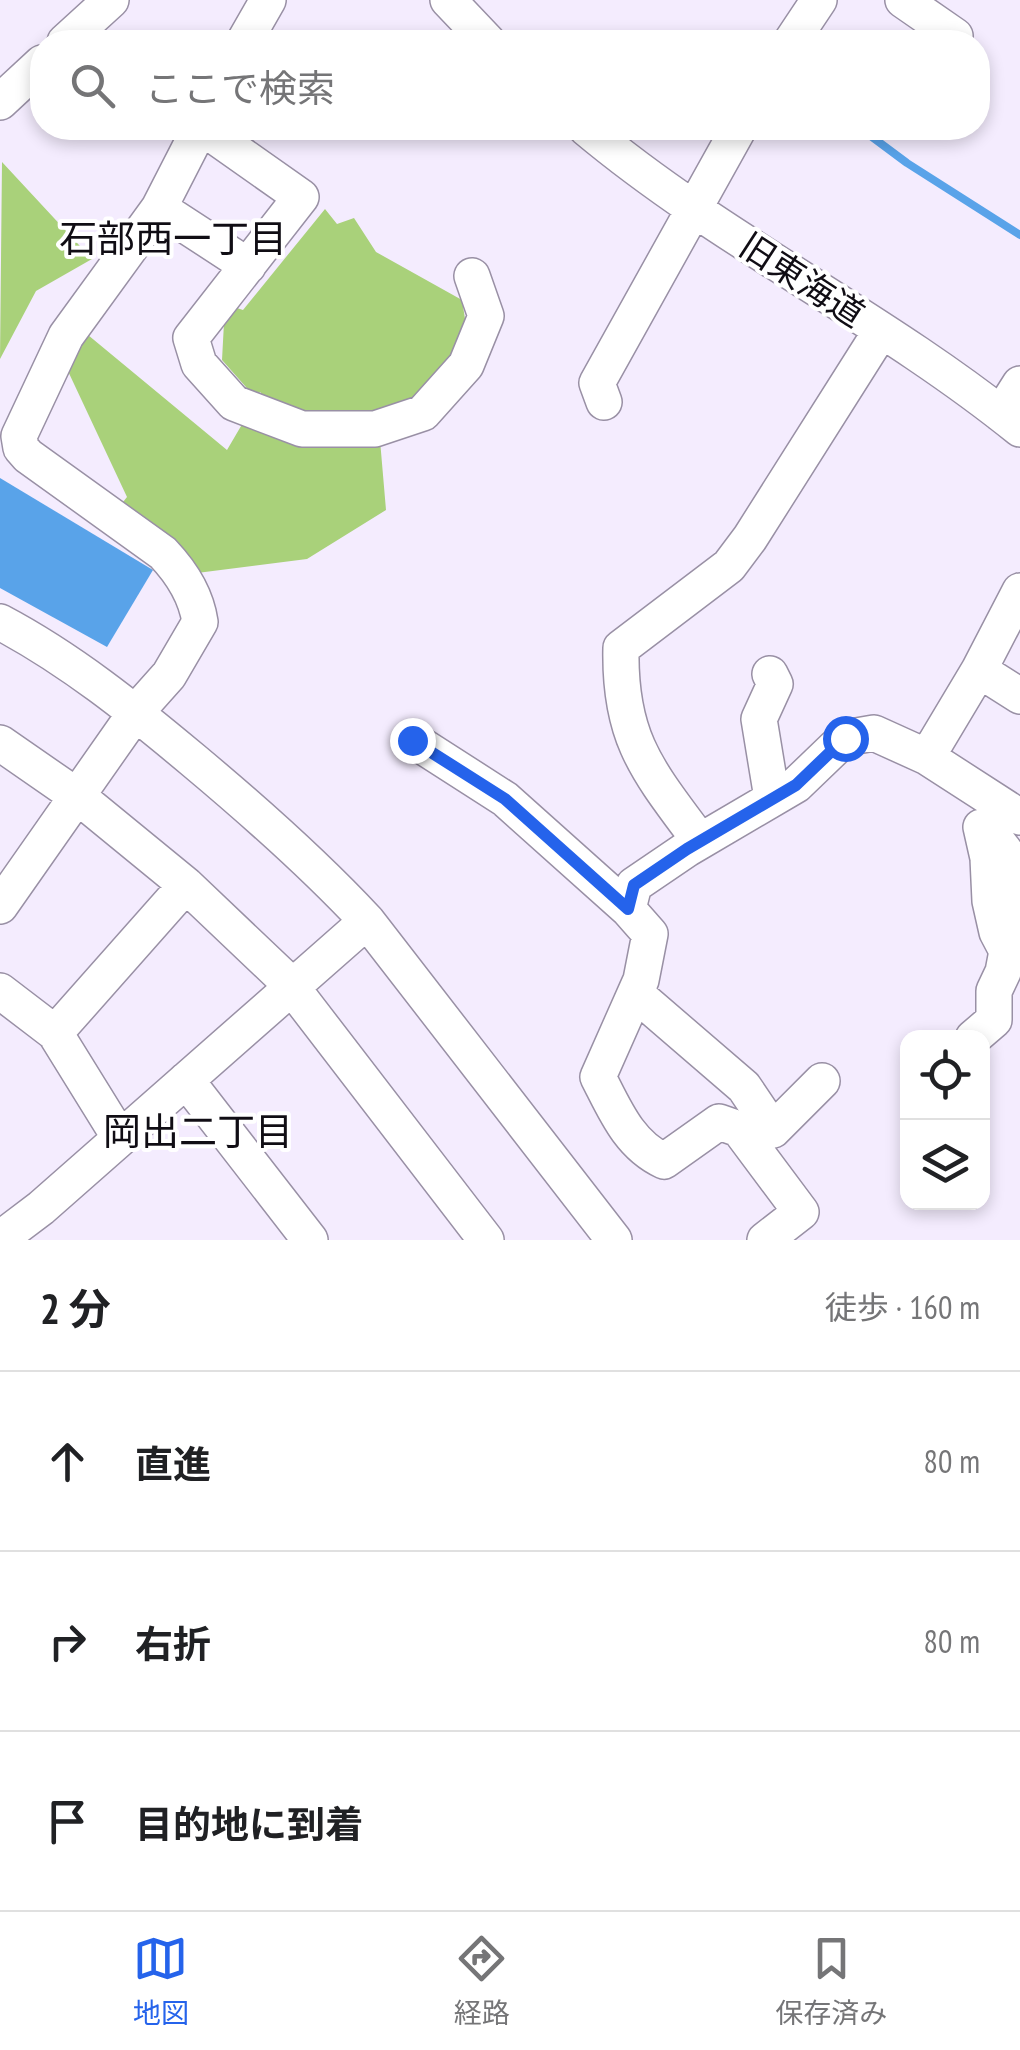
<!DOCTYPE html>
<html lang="ja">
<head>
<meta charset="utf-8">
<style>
  body { margin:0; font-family:"PT Sans Narrow","Noto Sans JP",sans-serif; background:#f6f6f6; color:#202124 }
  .controls { position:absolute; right:30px; bottom:30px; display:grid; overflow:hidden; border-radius:20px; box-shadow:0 5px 15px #0003 }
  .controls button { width:90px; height:90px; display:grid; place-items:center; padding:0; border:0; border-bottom:2px solid #e0e0e0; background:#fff; color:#202124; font:50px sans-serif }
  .stop { position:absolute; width:30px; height:30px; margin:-22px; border:8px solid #2563eb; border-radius:50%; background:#fff }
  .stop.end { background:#2563eb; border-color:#fff; box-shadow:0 2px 10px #0008 }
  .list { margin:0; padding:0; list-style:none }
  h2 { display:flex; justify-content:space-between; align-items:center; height:130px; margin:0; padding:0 40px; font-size:42px }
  h2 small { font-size:32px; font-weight:400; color:#757577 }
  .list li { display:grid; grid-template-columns:65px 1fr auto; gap:30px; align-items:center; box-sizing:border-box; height:180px; padding:0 40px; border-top:2px solid #e0e0e0 }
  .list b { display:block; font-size:38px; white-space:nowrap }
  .list em { font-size:32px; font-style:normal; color:#757577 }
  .icon { flex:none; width:55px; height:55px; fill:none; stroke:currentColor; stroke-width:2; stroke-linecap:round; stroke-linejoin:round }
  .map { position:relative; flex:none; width:1020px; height:1240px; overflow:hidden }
  .search { position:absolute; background:#fff; box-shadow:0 5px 15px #0003; left:30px; right:30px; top:30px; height:110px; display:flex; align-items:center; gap:25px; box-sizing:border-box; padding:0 35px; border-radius:40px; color:#757577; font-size:38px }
  .sheet { height:670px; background:#fff }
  nav { display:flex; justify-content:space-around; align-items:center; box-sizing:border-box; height:140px; border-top:2px solid #e0e0e0; background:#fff; font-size:28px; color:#757577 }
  nav a { display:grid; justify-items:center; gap:5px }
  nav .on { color:#2563eb }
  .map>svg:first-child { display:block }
  .green { fill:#a9d17a }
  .water { fill:#59a3e9 }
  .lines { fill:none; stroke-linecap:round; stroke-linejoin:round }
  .stream { stroke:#59a3e9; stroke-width:8 }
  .minor-casing { stroke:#9990a5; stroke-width:38 }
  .minor { stroke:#fff; stroke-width:35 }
  .route { stroke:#2563eb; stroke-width:12 }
  .labels { text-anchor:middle; stroke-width:8; stroke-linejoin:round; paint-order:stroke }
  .street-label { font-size:35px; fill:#100d14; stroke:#fff }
  .neighbourhood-label { font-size:38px; fill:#100d14; stroke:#fff }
</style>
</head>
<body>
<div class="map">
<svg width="1020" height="1240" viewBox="0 0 1020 1240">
  <rect width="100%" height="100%" fill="#f4ecfe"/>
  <path class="green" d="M2 162 92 259 36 291 0 359Z
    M325 209 337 224 354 218 376 252 462 300 473 369 380 440 386 510 307 559 197 573 119 507 127 497 67 369 88 335 227 450 261 392 253 395 222 360 225 304 243 310Z"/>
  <path class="water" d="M0 478 153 570 107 647 0 588Z"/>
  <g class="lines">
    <path class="stream" d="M860 128 907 163 1020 235"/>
    <g class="minor-casing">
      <path id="minor" d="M448 0 488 42
        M903 0 955 36
        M65 42 111 0
        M244 42 268 0
        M791 42 819 0
        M0 102 42 63
        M203 128 301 197 191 338 199 364 234 403 302 429H375L423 413 466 365 486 316 472 276
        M586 128C721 241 883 318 1020 429
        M159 208 248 266
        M604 402 597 383 739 128
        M1001 414 1020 384
        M0 622C70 659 132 709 193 760 254 811 312 862 367 921L614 1240
        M979 670 1020 696
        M770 674 775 684 759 719 772 798
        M413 740 505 799 628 909
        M0 743 81 799 186 885 287 981 486 1240
        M927 757 979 670 1020 591
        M982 828C1020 857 1020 883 1015 929
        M700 841C648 771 619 739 621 648L729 566 750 538 881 331
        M0 906 136 712 169 675 200 622C196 595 182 573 163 553L28 456 21 448 19 436 66 336 159 208 200 128
        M0 991 55 1033 120 1138
        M636 994 744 1087 773 1130 822 1081
        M55 1033 186 885
        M973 1038 994 1020V991L1003 972 1007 951 997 932 990 901 988 858 981 827
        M186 1080 310 1240
        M0 1239 41 1208 367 921
        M765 1240 801 1212 739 1129 719 1122 664 1161C629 1145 615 1110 598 1077L641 980 650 934 628 909 634 885 687 849 796 785 845 738 874 733 927 757 1020 817"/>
    </g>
    <use href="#minor" class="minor"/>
  </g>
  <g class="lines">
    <path class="route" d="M412 740 505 799 628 909 634 885 687 849 796 785 845 738"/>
  </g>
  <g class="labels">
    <g class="street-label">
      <text transform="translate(802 280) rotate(33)" y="12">旧東海道</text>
    </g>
    <g class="neighbourhood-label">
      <text x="173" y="252">石部西一丁目</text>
      <text x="198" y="1145">岡出二丁目</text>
    </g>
  </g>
</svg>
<div class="controls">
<button><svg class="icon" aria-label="locate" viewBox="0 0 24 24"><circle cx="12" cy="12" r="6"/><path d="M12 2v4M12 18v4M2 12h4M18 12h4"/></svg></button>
<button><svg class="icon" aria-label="layers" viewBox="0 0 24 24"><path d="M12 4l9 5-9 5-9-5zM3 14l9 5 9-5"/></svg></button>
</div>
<div class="stop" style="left:845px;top:738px"></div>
<div class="stop end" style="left:412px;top:740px"></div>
<div class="search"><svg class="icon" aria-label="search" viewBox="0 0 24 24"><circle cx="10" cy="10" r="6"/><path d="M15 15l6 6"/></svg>ここで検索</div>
</div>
<section class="sheet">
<h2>2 分<small>徒歩 · 160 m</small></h2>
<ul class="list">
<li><svg class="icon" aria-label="ahead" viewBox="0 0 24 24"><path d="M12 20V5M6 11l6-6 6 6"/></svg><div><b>直進</b></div><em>80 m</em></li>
<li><svg class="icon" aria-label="right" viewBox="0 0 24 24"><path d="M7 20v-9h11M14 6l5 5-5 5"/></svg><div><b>右折</b></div><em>80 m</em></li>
<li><svg class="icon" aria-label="arrive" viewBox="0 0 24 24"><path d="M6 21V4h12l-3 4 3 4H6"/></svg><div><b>目的地に到着</b></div></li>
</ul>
</section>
<nav>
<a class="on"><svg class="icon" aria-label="map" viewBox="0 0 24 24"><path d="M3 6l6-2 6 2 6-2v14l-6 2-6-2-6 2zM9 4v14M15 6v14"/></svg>地図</a>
<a><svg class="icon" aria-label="directions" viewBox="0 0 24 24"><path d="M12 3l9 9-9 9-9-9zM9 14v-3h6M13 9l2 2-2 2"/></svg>経路</a>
<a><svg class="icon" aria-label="saved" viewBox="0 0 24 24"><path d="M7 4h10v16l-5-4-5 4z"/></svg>保存済み</a>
</nav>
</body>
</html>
